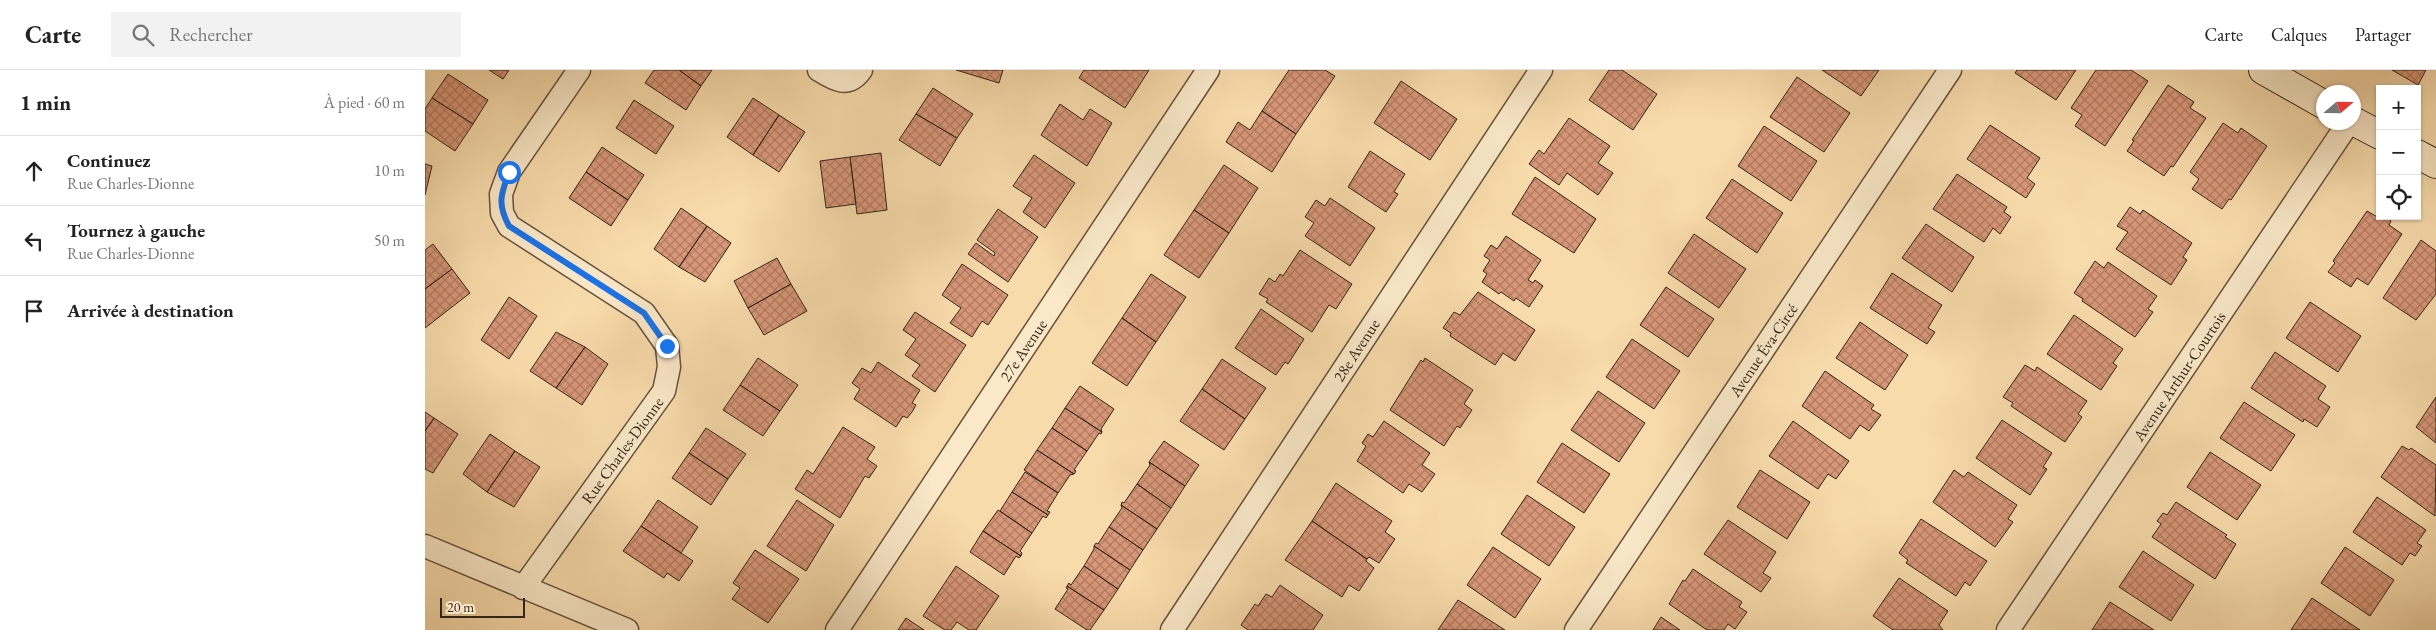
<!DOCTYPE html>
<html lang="fr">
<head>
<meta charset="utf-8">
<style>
  body { margin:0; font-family:"EB Garamond",serif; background:#f2f2f2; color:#222 }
  .controls { position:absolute; right:15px; top:15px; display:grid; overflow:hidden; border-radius:0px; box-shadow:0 1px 4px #0004 }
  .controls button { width:45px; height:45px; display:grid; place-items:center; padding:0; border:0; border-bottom:1px solid #e0e0e0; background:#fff; color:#222; font:25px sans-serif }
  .compass { position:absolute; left:1891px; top:15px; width:45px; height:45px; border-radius:50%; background:#fff; box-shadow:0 1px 4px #0004; rotate:70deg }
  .scale { position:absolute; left:15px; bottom:12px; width:85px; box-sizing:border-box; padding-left:5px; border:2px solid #342619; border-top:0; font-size:14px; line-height:18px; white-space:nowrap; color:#342619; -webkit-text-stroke:4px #fae8c8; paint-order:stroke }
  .stop { position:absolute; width:15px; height:15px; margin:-11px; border:4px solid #1a73e8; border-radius:50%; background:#fff }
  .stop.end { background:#1a73e8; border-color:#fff; box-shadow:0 1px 5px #0008 }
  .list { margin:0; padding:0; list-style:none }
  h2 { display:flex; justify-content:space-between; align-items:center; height:65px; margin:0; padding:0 20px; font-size:21px }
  h2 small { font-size:16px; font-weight:400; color:#767676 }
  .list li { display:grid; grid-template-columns:32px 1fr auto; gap:15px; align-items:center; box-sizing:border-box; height:70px; padding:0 20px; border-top:1px solid #e0e0e0 }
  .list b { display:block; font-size:19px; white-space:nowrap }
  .list p { margin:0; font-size:16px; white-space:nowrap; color:#767676 }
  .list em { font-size:16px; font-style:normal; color:#767676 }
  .icon { flex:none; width:28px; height:28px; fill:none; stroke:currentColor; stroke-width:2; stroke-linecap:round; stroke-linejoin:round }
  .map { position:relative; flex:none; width:2011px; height:560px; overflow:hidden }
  header { display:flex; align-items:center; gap:30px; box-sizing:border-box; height:70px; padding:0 25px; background:#fff; border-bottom:1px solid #e0e0e0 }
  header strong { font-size:24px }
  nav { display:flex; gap:28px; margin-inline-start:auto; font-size:18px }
  .search { width:350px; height:45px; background:#f2f2f2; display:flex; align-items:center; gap:12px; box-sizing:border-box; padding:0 18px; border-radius:0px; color:#767676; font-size:19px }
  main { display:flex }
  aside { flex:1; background:#fff }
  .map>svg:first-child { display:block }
  .building { fill:url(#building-cross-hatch); stroke:#342619 }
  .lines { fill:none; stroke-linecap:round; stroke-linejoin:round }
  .street-casing { stroke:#65533e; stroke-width:25 }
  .secondary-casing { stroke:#342619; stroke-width:30 }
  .street { stroke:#fae8c8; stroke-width:22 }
  .secondary { stroke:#fae8c8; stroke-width:28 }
  .route { stroke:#1a73e8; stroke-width:6 }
  .labels { text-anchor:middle; stroke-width:4; stroke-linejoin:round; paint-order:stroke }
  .street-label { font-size:16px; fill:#342619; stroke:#fae8c8 }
</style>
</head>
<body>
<header>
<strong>Carte</strong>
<div class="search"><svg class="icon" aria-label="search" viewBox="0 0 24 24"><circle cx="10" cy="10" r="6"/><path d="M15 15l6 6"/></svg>Rechercher</div>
<nav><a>Carte</a><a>Calques</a><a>Partager</a></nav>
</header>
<main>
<aside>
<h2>1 min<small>À pied · 60 m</small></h2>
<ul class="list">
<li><svg class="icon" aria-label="ahead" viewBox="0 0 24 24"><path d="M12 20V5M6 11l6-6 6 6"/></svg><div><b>Continuez</b><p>Rue Charles-Dionne</p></div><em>10 m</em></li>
<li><svg class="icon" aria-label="left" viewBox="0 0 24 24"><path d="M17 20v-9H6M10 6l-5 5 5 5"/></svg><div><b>Tournez à gauche</b><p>Rue Charles-Dionne</p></div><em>50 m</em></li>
<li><svg class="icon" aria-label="arrive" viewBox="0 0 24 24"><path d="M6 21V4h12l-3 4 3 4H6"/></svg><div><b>Arrivée à destination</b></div></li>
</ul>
</aside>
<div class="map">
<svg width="2011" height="560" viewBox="0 0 2011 560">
  <defs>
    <pattern id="building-cross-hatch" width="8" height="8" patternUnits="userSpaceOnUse" patternTransform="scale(1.25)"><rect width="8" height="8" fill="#d89778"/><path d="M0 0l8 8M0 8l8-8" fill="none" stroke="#b07b62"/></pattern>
  </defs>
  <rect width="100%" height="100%" fill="#f8dbab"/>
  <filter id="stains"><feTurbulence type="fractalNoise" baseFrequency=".004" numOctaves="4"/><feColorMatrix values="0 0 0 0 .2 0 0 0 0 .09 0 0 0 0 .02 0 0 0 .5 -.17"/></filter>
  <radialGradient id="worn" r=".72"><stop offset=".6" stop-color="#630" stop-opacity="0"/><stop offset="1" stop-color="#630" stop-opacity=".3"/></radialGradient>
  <path class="building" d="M64 0H84L78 9Z
    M229 0H254L276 16 261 40 220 13Z
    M254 0H287L276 16Z
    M531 0H578L574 13Z
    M659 0H724L700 38 654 8Z
    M864 0H900L910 6 871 64 837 41Z
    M1184 0H1197L1232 24 1208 60 1164 30Z
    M1397 0H1454L1436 26Z
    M1592 0H1651L1631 30 1590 3Z
    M1671 0H1706L1723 11 1680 76 1650 56 1657 45 1646 38Z
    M1967 0H2001L1993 15Z
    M23 4 63 30 48 54 7 28Z
    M1372 7 1425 43 1399 82 1345 47Z
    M976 11 1032 49 1005 90 949 53Z
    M1743 15 1769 32 1765 38 1781 48 1748 97 1746 96 1739 106 1702 81 1709 71 1707 70Z
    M508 18 548 44 532 68 491 44Z
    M7 28 48 54 30 81 0 61V39Z
    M328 28 354 45 328 85 302 67Z
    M209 30 249 56 231 84 191 58Z
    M635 34 658 50 665 39 687 53 662 96 616 65Z
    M837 41 871 64 847 102 801 72 813 52 825 60Z
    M491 44 532 68 515 96 474 70Z
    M354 45 380 62 354 102 328 85Z
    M1144 48 1185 76 1173 93 1188 103 1173 125 1142 103 1134 115 1104 94 1114 80 1119 84Z
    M1798 53 1813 63 1816 58 1842 76 1806 130 1804 129 1797 139 1767 119 1774 109 1765 102Z
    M1565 55 1615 88 1602 108 1610 114 1601 128 1542 89Z
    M1339 56 1392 91 1366 131 1313 96Z
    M177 77 219 105 203 130 161 102Z
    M945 81 980 104 969 122 973 124 961 142 923 117Z
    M456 83 462 140 432 144 425 87Z
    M609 85 650 113 620 158 598 142 607 128 588 116Z
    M425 87 431 134 401 138 395 91Z
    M0 94 7 96 0 125Z
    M799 95 833 118 804 163 769 140Z
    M161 102 203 130 186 156 144 128Z
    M1532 104 1582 137 1579 142 1586 147 1575 164 1568 158 1559 172 1508 139Z
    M1110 107 1171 149 1149 183 1087 144Z
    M1307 109 1358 143 1332 183 1281 148Z
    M905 128 950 158 925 196 880 166 889 153 880 147 891 130 900 136Z
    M1705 137 1715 144 1718 140 1767 173 1758 187 1762 190 1746 215 1691 179 1703 162 1692 156Z
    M256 138 282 156 254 197 229 179Z
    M573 139 613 167 583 212 543 184 551 173 569 186 570 183 552 170Z
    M769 140 804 163 774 208 739 185Z
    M1942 141 1954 148 1959 146 1966 151 1964 155 1977 164 1943 215 1932 208 1926 217 1903 202 1910 193 1908 191Z
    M1501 154 1549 187 1527 222 1477 188Z
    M282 156 306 173 280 212 254 197Z
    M1269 164 1321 199 1294 238 1243 203Z
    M1081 166 1116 190 1103 210 1108 213 1110 210 1118 216 1104 237 1091 228 1089 231 1076 222 1074 224 1057 212 1062 204 1058 201 1065 190 1059 186 1066 175 1072 179Z
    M1996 170 2011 181V224L1991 250 1958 228Z
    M8 174 27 199 0 219V180Z
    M875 180 927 214 911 239 904 235 887 262 841 232 843 229 834 224 844 208 850 212 855 204 858 206Z
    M352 188 366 214 323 238 309 211Z
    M1670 191 1679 198 1683 192 1732 226 1723 239 1728 242 1710 267 1657 231 1658 229 1649 223Z
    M537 194 583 225 563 255 557 251 547 267 525 253 536 238 517 225Z
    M27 199 45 223 0 258V219Z
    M1467 203 1517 235 1503 258 1510 262 1502 274 1445 238Z
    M726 204 761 227 731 272 697 248Z
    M366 214 382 241 339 265 323 238Z
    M1241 217 1289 249 1263 287 1215 255Z
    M1053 222 1110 260 1090 291 1078 283 1070 295 1025 266 1026 263 1018 258 1029 242 1035 245Z
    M84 227 112 246 84 289 56 270Z
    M1885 232 1936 266 1913 302 1861 268Z
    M836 239 879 269 863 294 860 292 851 305 810 278Z
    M490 242 541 275 510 322 487 306 495 295 480 285 491 269 478 260Z
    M1649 245 1698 279 1688 293 1692 296 1676 320 1622 284Z
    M697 248 731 272 702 316 667 293Z
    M1435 252 1483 285 1460 320 1411 288Z
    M131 262 160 277 131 318 105 301Z
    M1207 269 1255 301 1229 339 1181 307Z
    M160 277 183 294 157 335 131 318Z
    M1850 282 1901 316 1893 329 1905 337 1892 357 1879 349 1878 352 1826 318Z
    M333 288 373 315 355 341 315 315Z
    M1000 288 1048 320 1039 334 1047 340 1035 358 1032 356 1019 376 965 340 996 290 998 292Z
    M797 289 841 318 820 349 777 319Z
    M453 292 495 320 487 333 491 335 487 342 482 348 478 346 471 357 429 329 435 319 427 313 437 298 446 303Z
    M1600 295 1610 301 1612 297 1662 331 1653 344 1657 347 1640 372 1586 336 1588 333 1578 327Z
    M1400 301 1449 335 1446 339 1456 345 1444 361 1435 355 1425 369 1377 336Z
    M315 315 355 341 338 366 298 340Z
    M655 316 689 339 676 359 677 362 640 338Z
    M777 319 820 349 799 380 755 351Z
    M1173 321 1220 353 1194 392 1146 360Z
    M2011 327V373L1991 357Z
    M1819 332 1870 365 1846 401 1795 368Z
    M640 338 677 362 676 364 674 363 662 381 627 358Z
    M0 342 9 348 0 361Z
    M9 348 33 364 8 403 0 399V361Z
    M1577 350 1627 383 1618 397 1622 399 1605 425 1551 388Z
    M959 351 1005 383 997 395 1010 404 997 422 984 414 978 423 932 391 941 376 937 373 943 364 948 367Z
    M1368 351 1424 391 1411 409 1403 404 1393 419 1344 386Z
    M418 357 450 377 442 389 452 396 444 408 440 406 415 448 370 419 382 400 388 404Z
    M281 358 321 384 303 409 264 383Z
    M627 358 662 381 649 400 651 401 649 404 612 380Z
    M65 364 90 381 62 422 38 404Z
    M739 371 774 395 760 416 724 392Z
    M1137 373 1185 404 1159 443 1112 412Z
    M1977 376 1984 380 1986 378 2011 395 2010 446 1956 407Z
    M612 380 649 404 645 405 633 423 599 400Z
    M90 381 115 397 89 437 62 422Z
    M1785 382 1836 415 1812 450 1762 417Z
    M264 383 303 409 286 435 247 408Z
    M724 392 760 416 746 438 712 414 725 395Z
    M1335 400 1385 432 1362 469 1312 437Z
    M1529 400 1539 407 1543 402 1592 435 1583 449 1588 452 1570 477 1508 432Z
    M600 402 633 423 622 441 625 442 623 445 587 422Z
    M911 413 967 451 960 462 970 469 954 493 944 487 942 489 887 451Z
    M712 414 746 438 732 459 696 435 697 432 699 433Z
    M587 422 623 445 621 448 618 446 607 463 575 441Z
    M1102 425 1150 457 1124 496 1076 464Z
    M1952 427 2001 460 1992 473 1997 476 1990 486 1985 483 1977 495 1928 462Z
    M233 430 273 457 256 483 216 456Z
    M372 430 409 455 381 501 342 476Z
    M1751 432 1802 465 1800 467 1811 474 1790 509 1727 467 1736 454 1732 451 1738 443 1742 445Z
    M696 435 732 459 718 480 684 457 697 438Z
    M573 440 607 463 595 481 597 483 596 486 558 461Z
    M1496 449 1562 491 1545 516 1540 512 1531 526 1481 493 1483 490 1474 483Z
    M1303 450 1351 482 1338 503 1346 508 1336 522 1279 484Z
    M887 451 942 489 941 491 949 498 934 521 924 515 917 527 860 490Z
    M216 456 268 491 254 511 242 503 239 508 198 481Z
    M684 457 718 480 705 500 669 476 671 473 673 474Z
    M558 461 596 486 594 488 591 486 579 505 545 482Z
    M669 476 705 500 693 519 659 496 669 479Z
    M1068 477 1116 509 1090 548 1042 515Z
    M1920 477 1969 510 1945 546 1896 513Z
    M330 480 374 509 343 553 307 529 315 518 308 513Z
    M1718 481 1769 515 1746 551 1694 517Z
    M531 496 574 526 551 560H544L532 552 526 560H520L498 546Z
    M659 496 693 519 679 540 642 516 644 513 646 515Z
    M1268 499 1317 532 1314 537 1322 542 1310 559 1303 554 1299 560H1282L1244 534 1258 510 1260 511Z
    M1474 508 1523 541 1514 555 1518 560H1468L1448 546Z
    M855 515 898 545 888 560H823L816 555 830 534 833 536 841 524 847 527Z
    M642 516 679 540 665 560H662L630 539 643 519 641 518Z
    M1887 528 1935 560H1866Z
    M1033 530 1080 560H1013Z
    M1685 532 1729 560H1667Z
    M1236 547 1255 560H1228Z
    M481 548 499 560H473Z"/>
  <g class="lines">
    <g class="street-casing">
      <path id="street" d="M394 0C410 10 423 18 436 0
        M0 476 202 560
        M98 518 239 321 244 297 242 276 219 243 84 156 77 143 76 124 84 102 154 0
        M412 560 783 0
        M747 560 1116 0
        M1151 560 1525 0
        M1583 560 1924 52"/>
    </g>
    <g class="secondary-casing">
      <path id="secondary" d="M1838 0 1898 34
        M1928 51 1955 65
        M1992 84 2011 94"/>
    </g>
    <use href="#street" class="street"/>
    <use href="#secondary" class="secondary"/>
  </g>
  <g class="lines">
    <path class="route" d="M84 102C76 124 72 134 84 156L219 243 242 276"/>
  </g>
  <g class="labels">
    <g class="street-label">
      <text transform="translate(598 280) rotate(-56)" y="6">27e Avenue</text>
      <text transform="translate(931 280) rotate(-57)" y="6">28e Avenue</text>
      <text transform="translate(1338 280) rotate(-56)" y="6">Avenue Éva-Circé</text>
      <text transform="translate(1754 306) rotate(-56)" y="6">Avenue Arthur-Courtois</text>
      <text transform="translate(197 380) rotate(-54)" y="6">Rue Charles-Dionne</text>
    </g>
  </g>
  <rect width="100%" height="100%" filter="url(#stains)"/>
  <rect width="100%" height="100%" fill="url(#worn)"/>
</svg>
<div class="controls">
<button>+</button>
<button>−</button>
<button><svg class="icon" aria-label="locate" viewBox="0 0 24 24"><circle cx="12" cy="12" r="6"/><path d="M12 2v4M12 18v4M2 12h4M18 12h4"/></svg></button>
</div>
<svg class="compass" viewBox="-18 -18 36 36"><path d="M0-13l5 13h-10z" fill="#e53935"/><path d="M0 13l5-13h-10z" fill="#767676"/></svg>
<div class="scale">20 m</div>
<div class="stop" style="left:84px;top:102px"></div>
<div class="stop end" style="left:242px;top:276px"></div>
</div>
</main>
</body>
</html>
